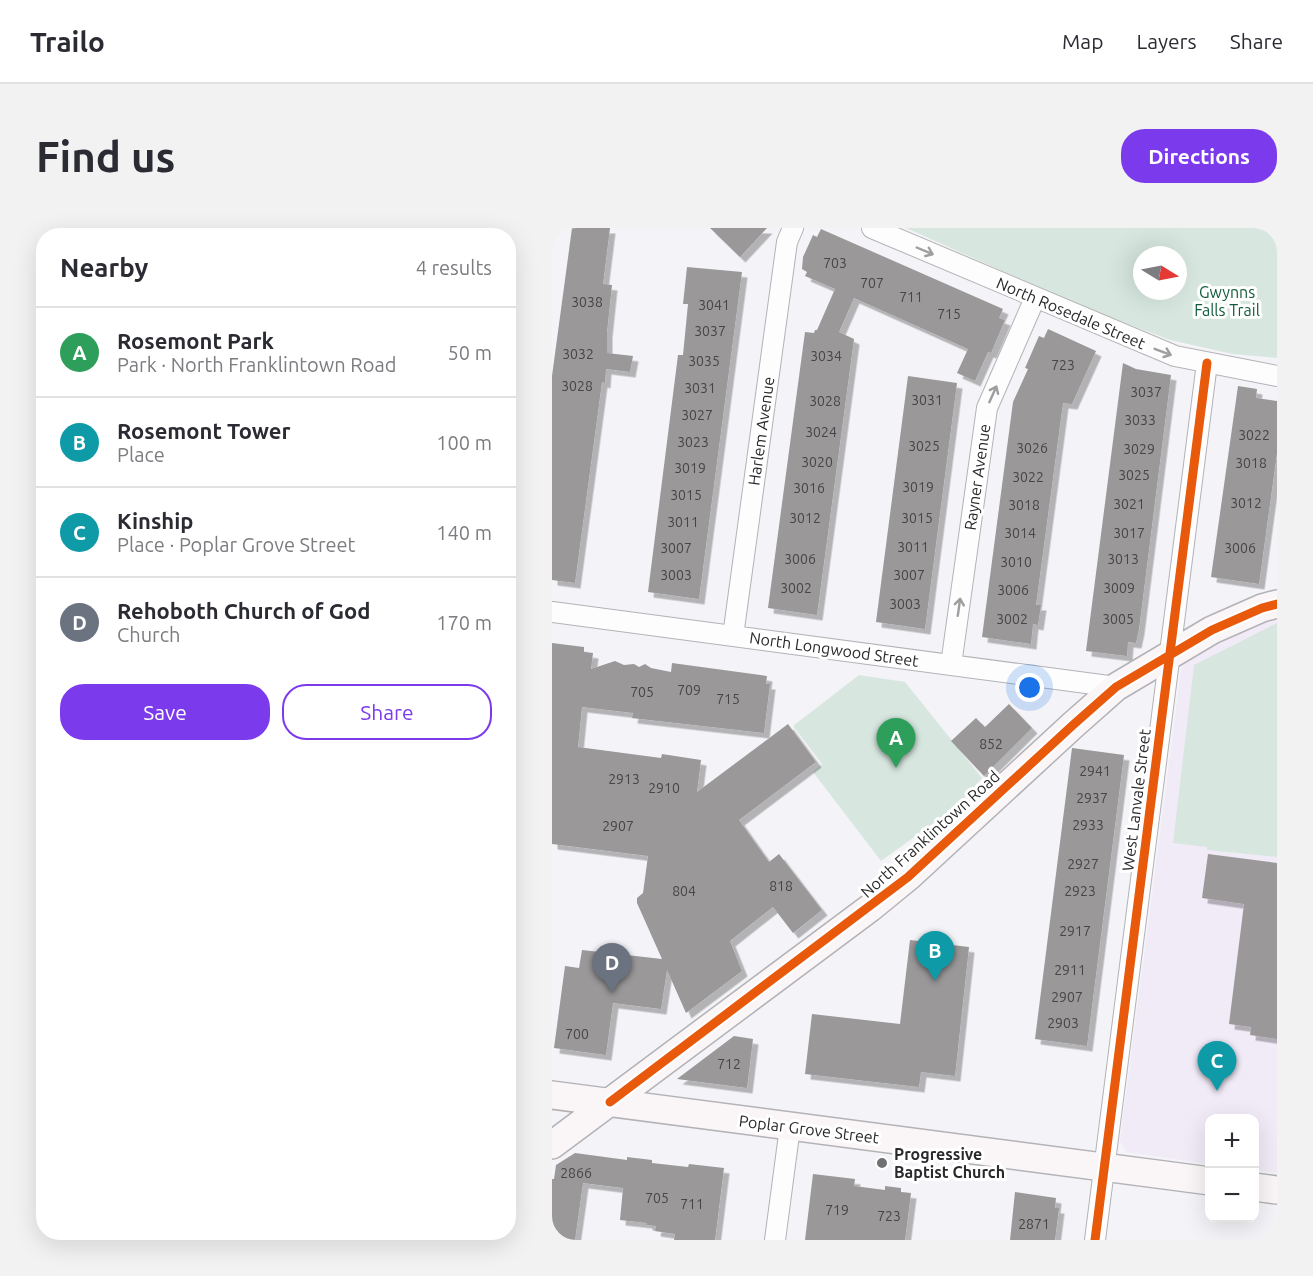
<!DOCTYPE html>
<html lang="en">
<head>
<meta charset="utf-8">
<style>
  body { margin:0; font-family:Ubuntu,sans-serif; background:#f2f2f3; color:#2b2b33 }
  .controls { position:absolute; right:18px; bottom:18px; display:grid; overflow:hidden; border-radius:12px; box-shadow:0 6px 24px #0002 }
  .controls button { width:54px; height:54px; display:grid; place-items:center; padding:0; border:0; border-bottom:2px solid #e1e1e2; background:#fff; color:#2b2b33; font:30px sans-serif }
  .compass { position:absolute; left:581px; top:18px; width:54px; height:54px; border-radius:50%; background:#fff; box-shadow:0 6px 24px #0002; rotate:100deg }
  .you { position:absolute; left:478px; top:460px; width:21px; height:21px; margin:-15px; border:4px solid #fff; border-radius:50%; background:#1a73e8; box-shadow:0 0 0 9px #1a73e833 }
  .badge { display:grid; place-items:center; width:39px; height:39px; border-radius:50%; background:#7c3aed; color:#fff; font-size:20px; font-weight:700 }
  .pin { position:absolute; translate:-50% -50px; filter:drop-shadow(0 2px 3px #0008) }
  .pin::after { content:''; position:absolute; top:32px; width:21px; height:18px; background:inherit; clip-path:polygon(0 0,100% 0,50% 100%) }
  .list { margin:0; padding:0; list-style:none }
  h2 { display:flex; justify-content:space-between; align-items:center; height:78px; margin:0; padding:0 24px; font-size:26px }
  h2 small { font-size:20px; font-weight:400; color:#7c7c81 }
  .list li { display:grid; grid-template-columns:39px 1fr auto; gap:18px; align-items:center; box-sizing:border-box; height:90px; padding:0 24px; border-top:2px solid #e1e1e2 }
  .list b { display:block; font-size:22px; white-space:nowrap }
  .list p { margin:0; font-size:20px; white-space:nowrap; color:#7c7c81 }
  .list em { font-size:20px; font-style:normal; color:#7c7c81 }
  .actions { display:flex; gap:12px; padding:18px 24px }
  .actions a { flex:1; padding:14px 0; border:2px solid #7c3aed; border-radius:24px; text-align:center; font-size:21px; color:#7c3aed }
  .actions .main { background:#7c3aed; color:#fff }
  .map { position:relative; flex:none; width:725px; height:1012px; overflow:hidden; border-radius:24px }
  header { display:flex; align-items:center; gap:36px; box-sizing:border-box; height:84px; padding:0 30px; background:#fff; border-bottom:2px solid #e1e1e2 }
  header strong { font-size:28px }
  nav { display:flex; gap:33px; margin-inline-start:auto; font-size:21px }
  .intro { display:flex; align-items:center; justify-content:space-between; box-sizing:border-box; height:144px; padding:0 36px }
  h1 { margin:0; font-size:42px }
  .button { padding:15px 27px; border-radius:24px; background:#7c3aed; color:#fff; font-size:21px; font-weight:700 }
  main { display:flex; gap:36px; padding:0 36px }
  aside { flex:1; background:#fff; border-radius:24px; box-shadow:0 6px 24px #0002 }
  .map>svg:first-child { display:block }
  .education { fill:#f1ebf8 }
  .green { fill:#d7e7df; fill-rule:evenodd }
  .building { fill:#9a9899; filter:url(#shadow) }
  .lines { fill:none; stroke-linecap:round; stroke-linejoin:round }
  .street-casing { stroke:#b3b2b6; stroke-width:22 }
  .secondary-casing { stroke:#b3b2b6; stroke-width:30 }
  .street { stroke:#fdfdfe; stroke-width:20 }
  .secondary { stroke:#faf6f7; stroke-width:27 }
  .cycleway-casing { stroke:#fff; stroke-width:13 }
  .cycleway { stroke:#e8590c; stroke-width:9 }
  .oneway { stroke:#9e9ea0 }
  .poi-dot { fill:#717073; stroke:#fff; stroke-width:2 }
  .labels { text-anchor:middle; stroke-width:6; stroke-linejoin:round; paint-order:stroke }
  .number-label { font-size:14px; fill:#464547 }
  .park-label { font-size:16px; fill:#115c3a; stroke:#fff }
  .street-label { font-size:16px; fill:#2a292c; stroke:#fff }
  .poi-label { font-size:16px; font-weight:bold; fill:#2a292c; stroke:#fff; text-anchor:start }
</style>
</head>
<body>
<header>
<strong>Trailo</strong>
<nav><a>Map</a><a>Layers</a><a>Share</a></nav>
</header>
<div class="intro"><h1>Find us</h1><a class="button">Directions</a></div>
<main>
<aside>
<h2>Nearby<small>4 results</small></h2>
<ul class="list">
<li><span class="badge" style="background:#2e9e5b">A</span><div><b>Rosemont Park</b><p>Park · North Franklintown Road</p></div><em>50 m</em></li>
<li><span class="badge" style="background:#0f9aa8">B</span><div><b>Rosemont Tower</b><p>Place</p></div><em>100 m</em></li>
<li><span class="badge" style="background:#0f9aa8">C</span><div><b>Kinship</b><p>Place · Poplar Grove Street</p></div><em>140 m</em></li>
<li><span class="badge" style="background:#6b7280">D</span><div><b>Rehoboth Church of God</b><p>Church</p></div><em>170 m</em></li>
</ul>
<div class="actions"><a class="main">Save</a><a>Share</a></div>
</aside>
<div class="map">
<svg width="725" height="1012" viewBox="0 0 725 1012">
  <defs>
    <filter id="shadow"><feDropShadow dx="5.5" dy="5.5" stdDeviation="0" flood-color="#0004"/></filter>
  </defs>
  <rect width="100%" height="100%" fill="#f4f3f7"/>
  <path class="education" d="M725 388V945L703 942 702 890H658L657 936 575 924 568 913 630 435 669 408Z"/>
  <path class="green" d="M354 0H725V130L681 126 618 112 531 79ZM590 27H626V63H590Z
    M725 395V629L655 622V619L621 615 642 437Z
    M307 447 353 454 430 550 405 578 329 633 261 544 270 536 241 498Z"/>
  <path class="building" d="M20 0H58L51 56 60 57 55 104V125L81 128 78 144 54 141 53 155 50 154 23 355 0 352V148Z
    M158 0H215L188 29Z
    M269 1 451 81 447 90 453 92 439 125 436 124 423 153 405 145 416 121 302 70 287 104 302 111 265 387 216 380 253 104 262 105 263 102H265L283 61 253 48 255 44 250 41 251 29 261 7 265 9Z
    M135 39 190 44 147 371 96 364 126 127H131L136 76H131Z
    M496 101 544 123 520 176 511 175 484 377H489L486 397 481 396 479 416 430 409 461 174 476 141 473 140 487 108 492 110Z
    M571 135 584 141 619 147 587 401 584 415 576 414 575 428 534 423Z
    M356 148 405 155 373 401 324 394Z
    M686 158 705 161 704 170 725 173V225L707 356 659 349Z
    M0 415 32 419V424L41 425 39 441 63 433 72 437 82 436 87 439 93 436 99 440 119 444 120 435 215 448 214 456H218L212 505 80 490 81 485 30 479 26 519 109 530 110 526 149 532 145 564 236 496 264 534 187 592 217 634 227 626 270 682 241 705 221 679 178 713 190 743 134 785 115 742 109 781 61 775 54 827 2 820 13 738 27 740 30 722 110 731 85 675V670L91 665 96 628 0 616Z
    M457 476 480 500 432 548 399 513 424 490 433 499Z
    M520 520 572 527 535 818 483 811Z
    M656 626 725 635V811L698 807 699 799 677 796 692 676 650 670Z
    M358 712 417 719 403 848 369 844 367 859 253 846 260 786 348 796Z
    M182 808 201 811 195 860 125 851Z
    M23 925 75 932V929L100 932V935L136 939 137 936 172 940 163 1012H122L123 1006 103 1003 104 998 95 997V995L68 992 71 960 31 955 23 1012H0V951H2L4 937Z
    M261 946 303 951 302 958 333 962V958L349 960V964L359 965 353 1012H253Z
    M463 964 504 970 503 980H507L503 1012H458Z"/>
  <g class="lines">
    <g class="street-casing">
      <path id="street" d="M320 0 623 128 725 148
        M0 384 564 459
        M181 408 235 14 241 0
        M399 437 435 180 483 70
        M223 1012 238 899
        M543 1012 655 135"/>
    </g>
    <g class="secondary-casing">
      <path id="secondary" d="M0 867 658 953
        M0 917 318 680 356 649 521 497 564 459 660 402 710 380 725 376
        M702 959 725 962"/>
    </g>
    <use href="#street" class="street"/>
    <use href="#secondary" class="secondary"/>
    <g class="cycleway-casing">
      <path id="cycleway" d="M58 874 356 649 521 497 564 459 660 402 710 380 725 376
        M543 1012 655 135"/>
    </g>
    <use href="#cycleway" class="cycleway"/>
  </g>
  <defs><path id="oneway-shaft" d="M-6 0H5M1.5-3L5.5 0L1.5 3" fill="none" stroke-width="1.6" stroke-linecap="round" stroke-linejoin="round" transform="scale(1.5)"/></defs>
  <g class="oneway">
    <use href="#oneway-shaft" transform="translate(373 23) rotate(23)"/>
    <use href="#oneway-shaft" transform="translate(611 124) rotate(21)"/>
    <use href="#oneway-shaft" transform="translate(441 166) rotate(-66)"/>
    <use href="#oneway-shaft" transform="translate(407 379) rotate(-82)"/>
  </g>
  <circle class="poi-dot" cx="330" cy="935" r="6"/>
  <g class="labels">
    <g class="number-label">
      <text x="283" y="40">703</text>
      <text x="320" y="60">707</text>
      <text x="359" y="74">711</text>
      <text x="35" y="79">3038</text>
      <text x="162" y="82">3041</text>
      <text x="397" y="91">715</text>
      <text x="158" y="108">3037</text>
      <text x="26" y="131">3032</text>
      <text x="274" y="133">3034</text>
      <text x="152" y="138">3035</text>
      <text x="511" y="142">723</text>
      <text x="25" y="163">3028</text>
      <text x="148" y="165">3031</text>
      <text x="594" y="169">3037</text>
      <text x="375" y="177">3031</text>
      <text x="273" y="178">3028</text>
      <text x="145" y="192">3027</text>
      <text x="588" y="197">3033</text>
      <text x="269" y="209">3024</text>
      <text x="702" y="212">3022</text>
      <text x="141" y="219">3023</text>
      <text x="372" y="223">3025</text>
      <text x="480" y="225">3026</text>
      <text x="587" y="226">3029</text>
      <text x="265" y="239">3020</text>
      <text x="699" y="240">3018</text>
      <text x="138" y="245">3019</text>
      <text x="582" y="252">3025</text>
      <text x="476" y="254">3022</text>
      <text x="366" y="264">3019</text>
      <text x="257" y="265">3016</text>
      <text x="134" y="272">3015</text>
      <text x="694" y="280">3012</text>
      <text x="577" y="281">3021</text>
      <text x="472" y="282">3018</text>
      <text x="253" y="295">3012</text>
      <text x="365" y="295">3015</text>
      <text x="131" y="299">3011</text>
      <text x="468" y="310">3014</text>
      <text x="577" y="310">3017</text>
      <text x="361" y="324">3011</text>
      <text x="124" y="325">3007</text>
      <text x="688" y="325">3006</text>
      <text x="248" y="336">3006</text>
      <text x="571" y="336">3013</text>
      <text x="464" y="339">3010</text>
      <text x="124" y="352">3003</text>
      <text x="357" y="352">3007</text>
      <text x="244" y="365">3002</text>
      <text x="567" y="365">3009</text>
      <text x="461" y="367">3006</text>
      <text x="353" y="381">3003</text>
      <text x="460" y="396">3002</text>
      <text x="566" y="396">3005</text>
      <text x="137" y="467">709</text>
      <text x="90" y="469">705</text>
      <text x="176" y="476">715</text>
      <text x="439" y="521">852</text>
      <text x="543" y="548">2941</text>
      <text x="72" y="556">2913</text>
      <text x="112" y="565">2910</text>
      <text x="540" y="575">2937</text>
      <text x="536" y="602">2933</text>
      <text x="66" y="603">2907</text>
      <text x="531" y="641">2927</text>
      <text x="229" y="663">818</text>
      <text x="132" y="668">804</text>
      <text x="528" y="668">2923</text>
      <text x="523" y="708">2917</text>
      <text x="518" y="747">2911</text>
      <text x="515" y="774">2907</text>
      <text x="511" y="800">2903</text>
      <text x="25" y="811">700</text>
      <text x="177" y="841">712</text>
      <text x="24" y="950">2866</text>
      <text x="105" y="975">705</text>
      <text x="140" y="981">711</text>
      <text x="285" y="987">719</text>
      <text x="337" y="993">723</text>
      <text x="482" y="1001">2871</text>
    </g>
    <g class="park-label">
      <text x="675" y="70">Gwynns<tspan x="675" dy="18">Falls Trail</tspan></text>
    </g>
    <g class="street-label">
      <text transform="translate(519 85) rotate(23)" y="6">North Rosedale Street</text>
      <text transform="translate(209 203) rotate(-82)" y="6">Harlem Avenue</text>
      <text transform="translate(425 249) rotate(-82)" y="6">Rayner Avenue</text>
      <text transform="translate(282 421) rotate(8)" y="6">North Longwood Street</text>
      <text transform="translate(584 572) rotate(-83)" y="6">West Lanvale Street</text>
      <text transform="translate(378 606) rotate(-42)" y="6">North Franklintown Road</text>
      <text transform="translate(257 901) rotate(7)" y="6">Poplar Grove Street</text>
    </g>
    <g class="poi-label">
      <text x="342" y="932">Progressive<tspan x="342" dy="18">Baptist Church</tspan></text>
    </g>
  </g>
</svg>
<div class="controls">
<button>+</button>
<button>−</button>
</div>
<svg class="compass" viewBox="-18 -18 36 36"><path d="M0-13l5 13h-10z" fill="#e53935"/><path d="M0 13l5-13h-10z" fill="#7c7c81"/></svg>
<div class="you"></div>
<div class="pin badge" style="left:344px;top:540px;background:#2e9e5b">A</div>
<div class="pin badge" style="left:383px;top:753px;background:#0f9aa8">B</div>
<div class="pin badge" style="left:665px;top:863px;background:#0f9aa8">C</div>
<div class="pin badge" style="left:60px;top:765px;background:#6b7280">D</div>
</div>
</main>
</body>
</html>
